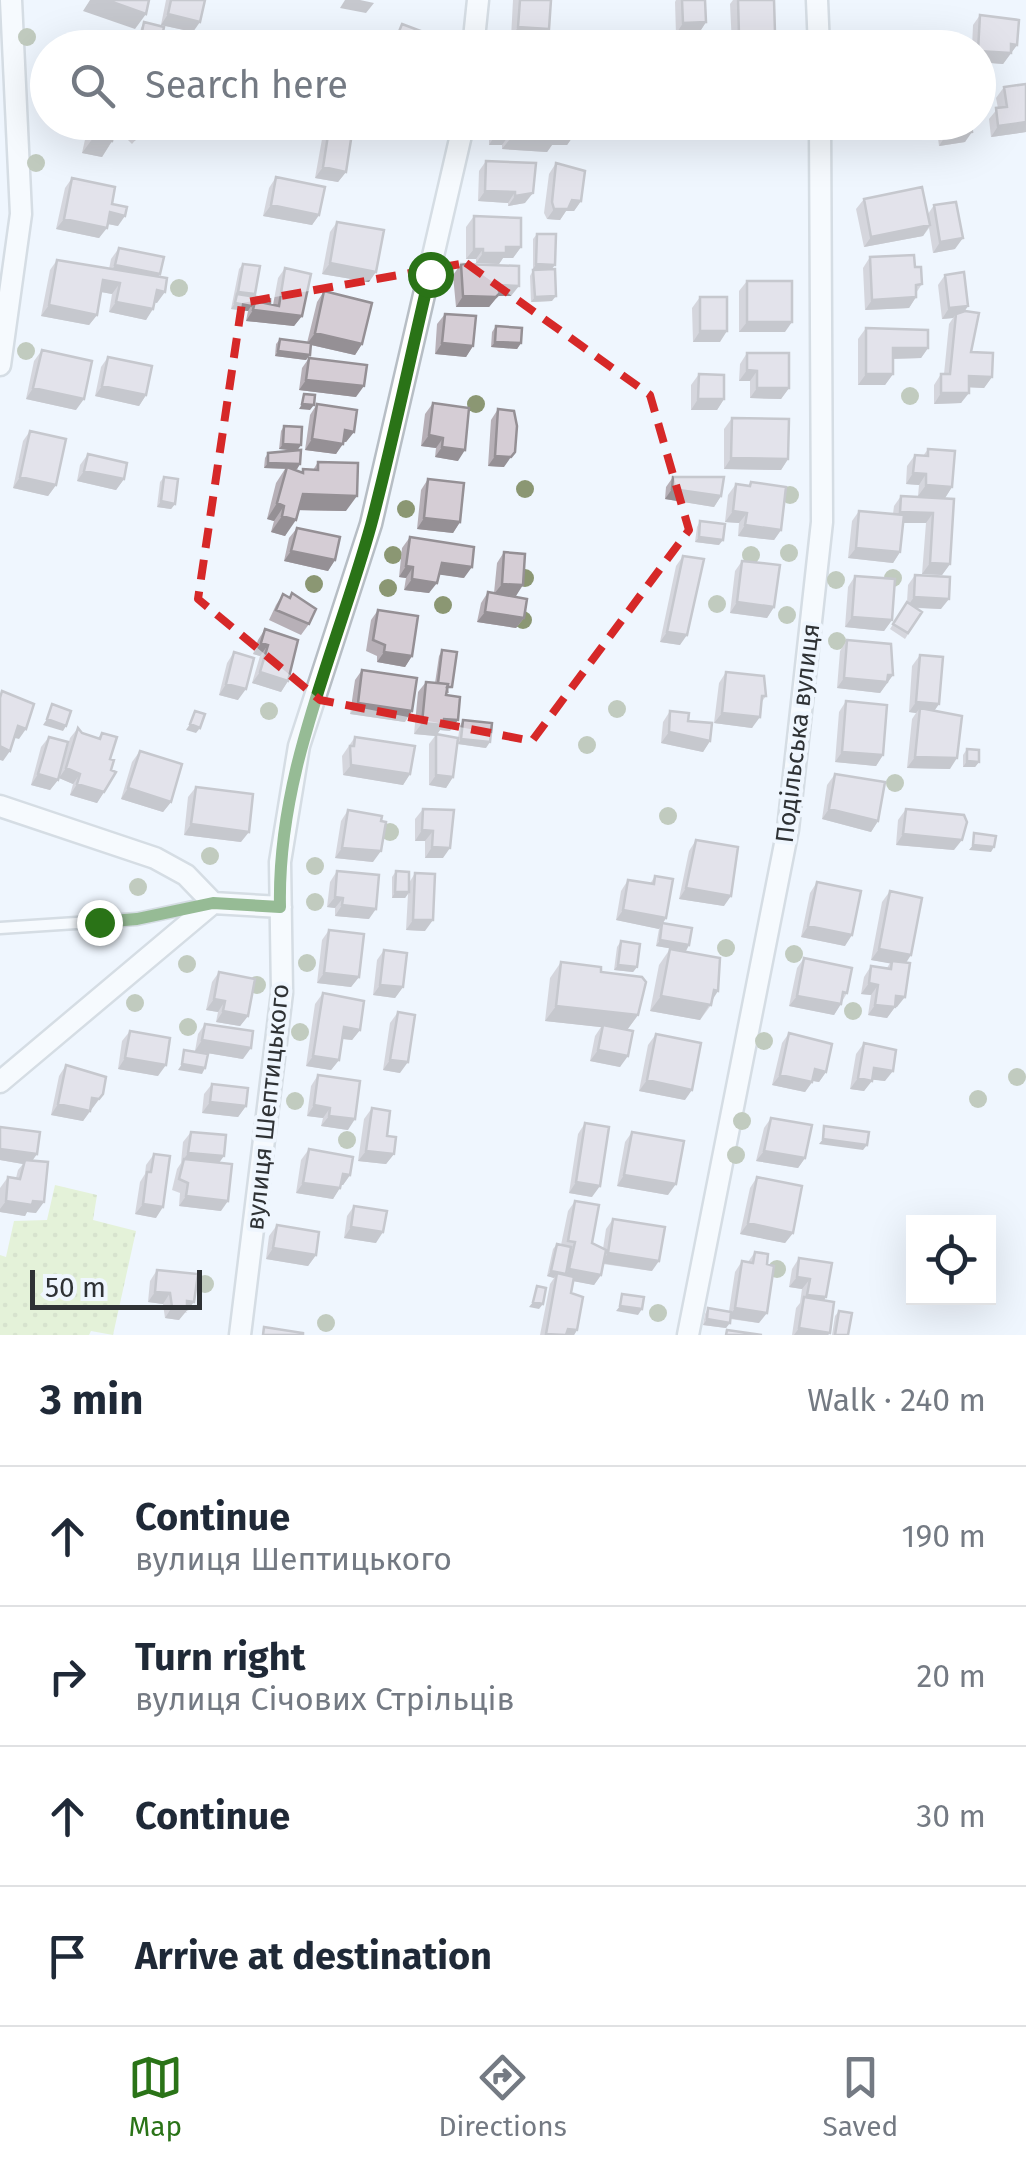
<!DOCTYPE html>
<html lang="en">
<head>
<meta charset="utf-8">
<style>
  body { margin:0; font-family:"Fira Sans",sans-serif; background:#f2f2f3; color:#1f2937 }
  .controls { position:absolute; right:30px; bottom:30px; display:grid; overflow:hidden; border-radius:0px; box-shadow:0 10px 40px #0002 }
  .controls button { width:90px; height:90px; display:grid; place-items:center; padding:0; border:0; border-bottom:2px solid #e0e1e3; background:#fff; color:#1f2937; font:50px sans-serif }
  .scale { position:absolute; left:30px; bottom:25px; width:172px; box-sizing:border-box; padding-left:10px; border:5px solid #2f3235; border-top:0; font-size:28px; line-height:35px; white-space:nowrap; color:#2f3235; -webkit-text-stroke:8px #eff6fe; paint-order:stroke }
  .stop { position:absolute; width:30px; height:30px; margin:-22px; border:8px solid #2a7317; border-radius:50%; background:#fff }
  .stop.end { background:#2a7317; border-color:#fff; box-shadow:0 2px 10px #0008 }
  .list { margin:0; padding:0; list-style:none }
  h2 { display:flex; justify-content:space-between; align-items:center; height:130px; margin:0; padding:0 40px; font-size:42px }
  h2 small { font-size:32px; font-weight:400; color:#747a83 }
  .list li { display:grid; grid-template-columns:65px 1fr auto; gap:30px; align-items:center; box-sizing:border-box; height:140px; padding:0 40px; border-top:2px solid #e0e1e3 }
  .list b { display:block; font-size:38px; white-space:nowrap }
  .list p { margin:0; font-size:32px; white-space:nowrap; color:#747a83 }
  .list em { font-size:32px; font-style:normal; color:#747a83 }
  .icon { flex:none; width:55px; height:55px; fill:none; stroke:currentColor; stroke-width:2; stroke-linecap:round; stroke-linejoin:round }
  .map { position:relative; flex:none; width:1026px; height:1335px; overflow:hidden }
  .search { position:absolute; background:#fff; box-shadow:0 10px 40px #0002; left:30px; right:30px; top:30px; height:110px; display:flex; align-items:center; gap:25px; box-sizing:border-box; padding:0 35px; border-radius:55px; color:#747a83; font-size:38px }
  .sheet { height:690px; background:#fff }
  nav { display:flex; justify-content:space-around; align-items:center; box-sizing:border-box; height:140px; border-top:2px solid #e0e1e3; background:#fff; font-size:28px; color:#747a83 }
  nav a { display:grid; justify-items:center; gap:5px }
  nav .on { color:#2a7317 }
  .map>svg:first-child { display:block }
  .grass { fill:url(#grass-dots) }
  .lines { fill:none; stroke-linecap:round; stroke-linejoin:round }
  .lane-casing { stroke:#b7bec5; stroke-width:15 }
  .street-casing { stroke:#b7bec5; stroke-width:25 }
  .lane { stroke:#fff; stroke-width:10 }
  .street { stroke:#fff; stroke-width:20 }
  .tree { fill:#8b9773 }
  .wall { fill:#b7b0b7 }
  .shaded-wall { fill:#959095 }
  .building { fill:#d5cdd5; stroke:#959095; stroke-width:2.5 }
  .route { stroke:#2a7317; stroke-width:12 }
  .marked { fill:none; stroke:#d62828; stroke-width:8; stroke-dasharray:20 12; stroke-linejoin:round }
  .labels { text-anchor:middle; stroke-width:8; stroke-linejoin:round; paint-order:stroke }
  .street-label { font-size:25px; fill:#2f3235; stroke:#eff6fe }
</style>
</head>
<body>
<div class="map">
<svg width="1026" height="1335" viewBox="0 0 1026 1335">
  <defs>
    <pattern id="grass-dots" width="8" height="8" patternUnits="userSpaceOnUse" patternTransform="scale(2.5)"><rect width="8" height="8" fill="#d8edad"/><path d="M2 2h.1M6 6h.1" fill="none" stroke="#bacc95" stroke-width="1.8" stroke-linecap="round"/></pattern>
  </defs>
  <rect width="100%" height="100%" fill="#eff6fe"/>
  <path class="grass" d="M55 1185 97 1195 93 1220 136 1231 113 1335 91 1331 89 1335H0V1255L6 1257 14 1221 47 1220Z"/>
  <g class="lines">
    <g class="lane-casing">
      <path id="lane" d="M0 928 137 919 202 905"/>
    </g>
    <g class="street-casing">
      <path id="street" d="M817 0 819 48
        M473 48 478 0
        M0 365 21 214 11 0
        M0 806 155 858 186 875 213 903
        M0 1082 213 903 281 907
        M240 1335 282 993 280 862 299 746 371 524 464 122
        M688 1335 788 829 822 522 820 122"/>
    </g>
    <use href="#lane" class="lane"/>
    <use href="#street" class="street"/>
  </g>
  <g class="tree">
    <circle cx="27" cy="37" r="9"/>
    <circle cx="36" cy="163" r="9"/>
    <circle cx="179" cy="288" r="9"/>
    <circle cx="26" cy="351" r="9"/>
    <circle cx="910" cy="396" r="9"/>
    <circle cx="476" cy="404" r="9"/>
    <circle cx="525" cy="489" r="9"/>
    <circle cx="790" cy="495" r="9"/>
    <circle cx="406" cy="509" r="9"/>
    <circle cx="789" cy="553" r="9"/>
    <circle cx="393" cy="555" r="9"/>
    <circle cx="751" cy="555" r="9"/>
    <circle cx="525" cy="578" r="9"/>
    <circle cx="893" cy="578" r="9"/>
    <circle cx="836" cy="580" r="9"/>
    <circle cx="314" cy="584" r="9"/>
    <circle cx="388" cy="588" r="9"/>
    <circle cx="717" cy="604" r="9"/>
    <circle cx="443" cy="605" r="9"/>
    <circle cx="787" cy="615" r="9"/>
    <circle cx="523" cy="620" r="9"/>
    <circle cx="837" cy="641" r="9"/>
    <circle cx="617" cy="709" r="9"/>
    <circle cx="269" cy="711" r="9"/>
    <circle cx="587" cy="745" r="9"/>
    <circle cx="895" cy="783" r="9"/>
    <circle cx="668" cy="816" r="9"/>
    <circle cx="390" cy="832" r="9"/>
    <circle cx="210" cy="856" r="9"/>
    <circle cx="315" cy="866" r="9"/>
    <circle cx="138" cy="887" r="9"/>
    <circle cx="315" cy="902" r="9"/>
    <circle cx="726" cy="948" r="9"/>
    <circle cx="794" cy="954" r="9"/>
    <circle cx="307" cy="963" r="9"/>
    <circle cx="187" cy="964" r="9"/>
    <circle cx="257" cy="985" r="9"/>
    <circle cx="135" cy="1003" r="9"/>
    <circle cx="853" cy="1011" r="9"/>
    <circle cx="188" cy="1027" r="9"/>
    <circle cx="300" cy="1032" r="9"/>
    <circle cx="764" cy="1041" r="9"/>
    <circle cx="1017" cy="1077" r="9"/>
    <circle cx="978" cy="1099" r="9"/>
    <circle cx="295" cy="1101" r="9"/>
    <circle cx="742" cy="1121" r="9"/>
    <circle cx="347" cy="1140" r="9"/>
    <circle cx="736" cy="1155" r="9"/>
    <circle cx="777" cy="1269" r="9"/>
    <circle cx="205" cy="1284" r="9"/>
    <circle cx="658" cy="1313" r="9"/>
    <circle cx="326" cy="1323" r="9"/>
  </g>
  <path class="wall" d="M166 0H205L193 32 161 25Z
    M513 0H551L542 40 511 38Z
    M676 0H705L706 22 699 33 676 34 675 2Z
    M733 0H774L775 33 768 44 732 45 730 4Z
    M980 15 1017 45 1003 64 979 62 978 72V48H972L973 25Z
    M144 22 160 46 158 48 137 46 141 28Z
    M1026 84V132L991 137 989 119 998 108 996 98 1004 87Z
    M71 122H116L112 141 102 157 82 153 86 135 70 132Z
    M148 122H175L166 140 146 136Z
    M489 122H575L574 135 567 145H552L547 152 502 149V145H489Z
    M588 122H641L634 132 589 134Z
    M936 122H971L965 142 939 146Z
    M125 128H146L132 144 121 133Z
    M329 129 346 172 338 182 315 178 322 139Z
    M486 161 525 203 508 206V203L478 201 479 171Z
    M556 163 581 201 574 211H566L560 220 547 219 544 213 549 174Z
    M276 177 319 215 312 225 263 216 269 188Z
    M72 178 112 204 118 226 108 224 99 238 56 229 65 188Z
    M864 199 928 214 934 205 955 249 933 253 929 228 923 236 864 247 856 209Z
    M474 216 521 247 513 258H503L499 264 476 263V259H466V227Z
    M337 222 369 282 322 274 330 232Z
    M537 234 552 269V301L531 302 530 276 533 270H541L533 269V239Z
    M119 248 158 277 157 303 154 302 146 320 109 312 112 294 101 292 97 315 89 325 41 316 50 270 57 260 109 269 111 259Z
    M870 257 922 284 916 293V297L909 308 865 310 863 268Z
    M243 264 253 297 273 305 278 278 285 268 302 316 294 326 246 321 248 311 231 309 239 269Z
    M461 264 511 296H498L489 307H456L453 275Z
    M945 275 964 312 971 352 992 377 984 388 969 387 961 403 934 404V385L941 374H944L949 324 953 318 942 319 938 285Z
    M747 281 785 332H739V291Z
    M324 291 362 344 355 355 311 345 306 360 275 356 276 344 280 339 307 343 317 302Z
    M700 297 720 342H693L692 308Z
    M445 314 473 346 466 357 435 354 437 324Z
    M496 326 521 343 517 349 491 347 492 332Z
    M866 328 928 348 921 358 893 359V374L885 385H858V339Z
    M42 350 76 410 26 399 34 361Z
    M747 353 789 388 781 399 750 398V381H739L740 364Z
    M108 357 146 395 139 406 95 396 101 367Z
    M309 358 356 397 299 390 302 368Z
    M699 374 724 399 717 410H691V385Z
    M433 403 458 461 435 457 436 448 421 446 425 414Z
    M317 404 354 432 346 442H343L336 454 305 450 310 415Z
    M498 409 504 467 488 466 491 420Z
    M732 418 788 459 781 470 724 469V429Z
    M284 426 297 450 300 464 297 469H292L301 472 303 469 313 470 318 462 346 511 299 510 285 536 271 532 274 521 267 519 276 483 285 469 264 468 265 458 268 453 293 450 279 449 281 431Z
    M30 431 56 485 48 496 13 488 23 441Z
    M928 449 952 487 945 498 918 496 919 485 906 484 907 466 915 455 923 456Z
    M88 454 124 479 116 490 77 481 80 465Z
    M164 477 175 504 171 509 157 507 160 482Z
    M673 477 721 496 714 507 665 499 666 487Z
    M428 479 460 522 453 533 417 529 421 490Z
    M751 482 781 530 774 540 738 536 739 523 725 522 728 495 736 484 748 486Z
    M901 496 954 499 950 564 942 575 922 574 926 523H903L900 552 893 563 848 558 852 521 859 511 893 514 894 506Z
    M700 521 719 545 695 542 697 527Z
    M297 528 335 560 328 571 284 561 289 538Z
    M410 537 464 578 439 574 429 593 404 590 406 578 399 577 402 548Z
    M504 552 516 596 503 595 524 618 516 628 477 622 481 603 488 592 494 593 497 563Z
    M683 556 680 645 660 642 676 566Z
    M742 561 774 607 767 618 730 613 735 571Z
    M915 575 941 609 916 608 922 612 905 639 890 629 907 602 908 585Z
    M855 576 892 620 884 631 845 627 848 587Z
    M292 593 309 624 301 635 269 620 276 605 283 594 289 597Z
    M378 610 412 656 405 667 377 662V656L366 651 371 620Z
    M265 629 288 681 281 692 252 683 260 656 253 654 258 640Z
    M847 640 893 675 880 693 837 688 840 651Z
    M442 650 449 693H447L450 731 440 730 437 734 458 738 460 726 463 720 486 748 458 744 453 777 446 788 429 785V744L435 736 414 734 418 692 426 682 435 683 439 656Z
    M234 652 238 700 219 695 227 663Z
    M920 655 939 704 934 711 950 769 907 768 912 719 916 713 909 712 912 666Z
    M362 670 405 722 350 714 355 680Z
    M726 672 766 696 761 703 752 728 714 723 719 683Z
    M846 701 883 755 876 766 835 762 839 712Z
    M670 711 688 721 710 741 703 752 661 743 663 722Z
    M78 728 82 733 98 738 102 733 110 759 104 792 97 803 70 795 73 784 59 778 70 738Z
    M49 737 58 780 50 790 31 785 41 747Z
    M355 737 410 774 403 785 343 775 342 756Z
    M967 749 979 762 975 767H963V755Z
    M140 751 171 802 163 812 121 799 132 762Z
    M835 774 878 821 871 832 822 819 827 785Z
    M196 787 241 842 184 835 188 797Z
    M423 809 443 858H425V841H415V819Z
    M906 809 954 850 896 845 898 820Z
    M348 810 373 862 335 858 341 821Z
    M696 840 724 906 679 899 689 851Z
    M337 871 369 919 335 916V908L327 907 330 882Z
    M396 871 409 883 415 873 425 931 406 930 408 894 405 898H392V877Z
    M655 876 666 918 663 923 686 951 656 946 659 929 616 920 621 891 628 880 650 884Z
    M817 882 845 946 801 937 810 893Z
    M890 891 906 963 897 1007H895L887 1018 868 1015 871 995 861 994 864 977 871 966 887 968 890 963 871 960 882 902Z
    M329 930 359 977 351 987 317 983 322 940Z
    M621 941 637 967 633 972 614 970 617 947Z
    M670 949 712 1000 711 1005 700 1020 650 1011 659 965Z
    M384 950 403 987 395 998 373 995 377 960Z
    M804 958 847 993 834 1015 789 1006 797 968Z
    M561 962 601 972 638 1015 627 1030 620 1067 590 1061 595 1036 601 1027 545 1021 550 978Z
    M219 972 248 1016 240 1026 216 1022 218 1012 206 1010 212 982Z
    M323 993 360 1030 352 1040 342 1039 339 1060 331 1070 306 1066 315 1004Z
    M398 1012 400 1073 383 1070 390 1023Z
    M205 1024 243 1059 195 1051 198 1034Z
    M130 1031 158 1076 118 1069 122 1041Z
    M789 1033 826 1072 819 1082 813 1081 805 1092 772 1085 782 1043Z
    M656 1034 685 1100 639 1091 648 1045Z
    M864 1043 885 1081 872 1079 864 1091 850 1089 856 1054Z
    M66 1065 103 1094 83 1121 51 1115 59 1076Z
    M318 1075 348 1130 321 1126 323 1118 307 1116 311 1086Z
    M212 1084 246 1106 238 1117 202 1113 204 1094Z
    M372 1108 387 1136 394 1154 386 1164 358 1161 364 1119Z
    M771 1118 805 1158 798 1168 756 1161 764 1128Z
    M585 1123 592 1197 569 1193 578 1134Z
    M0 1127 37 1154 32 1160 36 1213 27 1212 25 1216 0 1212V1188L8 1177 16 1178 18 1170 23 1164 0 1160Z
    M191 1132 219 1163 221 1211 179 1206 180 1193 172 1190 177 1169 181 1163 183 1142Z
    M632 1132 668 1195 617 1186 625 1142Z
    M309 1149 350 1175 343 1185H341L333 1199 296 1193 301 1160Z
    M154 1154 156 1218 135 1214 140 1182 145 1174 146 1165Z
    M757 1177 793 1233 785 1243 740 1234 750 1188Z
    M575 1201 592 1243 603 1249 606 1229 613 1219 652 1271 603 1264 601 1275 594 1285 574 1281 571 1293 577 1330 574 1335H540L550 1284 554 1278 547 1276 553 1249 557 1244 561 1245 568 1211Z
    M354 1206 376 1243 344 1238 347 1216Z
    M277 1225 316 1255 308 1266 266 1259 269 1236Z
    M755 1252 759 1323 730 1319 726 1328 703 1325 705 1314 708 1308 729 1311 735 1272 742 1261 748 1262Z
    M799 1258 826 1297 824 1300 830 1333 828 1335H792L796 1308 800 1303 802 1289 789 1287 792 1269Z
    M157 1270 187 1313 184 1312 179 1320 165 1318 163 1304 148 1302 150 1281Z
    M839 1311 848 1335H832L835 1316Z"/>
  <path class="shaded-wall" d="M90 0H107L146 14 135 29 83 11Z
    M345 0H360L374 3 366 13 340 8Z
    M168 14 200 22 193 32 161 25Z
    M706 22 699 33 676 34 683 23Z
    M518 27 549 29 542 40 511 38Z
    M775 33 768 44 732 45 739 34Z
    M396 39 419 48H400L393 45Z
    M140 41 160 46 158 48 137 46Z
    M1011 44 1017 45 1003 64 978 62V51Z
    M76 122H94L86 135 70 132Z
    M641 122 634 132 589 134 596 124Z
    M1026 122V132L991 137 998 126Z
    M153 125 174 130 166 140 146 136Z
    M972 132 965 142 939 146 946 135Z
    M496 134H510L502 145H489Z
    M554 134 574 135 567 145H552L547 152 502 149 510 139Z
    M93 138 112 141 102 157 82 153Z
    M323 167 346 172 338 182 315 178Z
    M485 191 515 192 508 203 478 201Z
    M533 193 525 203 508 206 515 196Z
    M572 200 581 201 574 211H566L560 220 547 219 554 209Z
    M271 205 319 215 312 225 263 216Z
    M110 212 125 216 118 226 103 223Z
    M64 219 107 228 99 238 56 229Z
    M930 225 923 236 864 247 871 237Z
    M963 238 955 249 933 253 940 242Z
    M506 247H521L513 258H503L499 264 476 263 483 253Z
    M474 249H483L476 259H466Z
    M330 263 376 272 369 282 322 274Z
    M536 264 555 265 551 270 533 269Z
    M115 265 160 274 153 284 108 276Z
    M103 280 120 283 112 294 96 291Z
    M496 285 519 286 511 296H498L489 307H456L463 296Z
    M157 290 165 292 157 303 149 301Z
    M556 296 552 301 531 302 535 297Z
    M916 297 909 308 865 310 872 300Z
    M116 302 153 309 146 320 109 312Z
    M235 303 251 306 248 311 231 309Z
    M49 305 97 315 89 325 41 316Z
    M968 306 961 317 956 314 953 318 942 319 949 308Z
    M253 310 302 316 294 326 246 321Z
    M747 322H792L785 332H739Z
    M700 331H727L720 342H693Z
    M315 333 362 344 355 355 307 344Z
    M495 342 521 343 517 349 491 347Z
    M442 343 473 346 466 357 435 354Z
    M893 348H928L921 358 885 359Z
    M278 351 310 355 306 360 275 356Z
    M747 370 757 371 750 381H739Z
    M866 374H893L885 385H858Z
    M969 376 992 377 984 388 961 387Z
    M306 380 364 386 356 397 299 390Z
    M102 386 146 395 139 406 95 396Z
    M33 388 84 399 76 410 26 399Z
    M757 388H789L781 399 750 398Z
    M941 393H969L961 403 934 404Z
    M698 399H724L717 410H691Z
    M302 404 314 405 310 410 299 409Z
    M345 430 354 432 346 442 338 441Z
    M429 435 443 438 436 448 421 446Z
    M312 439 343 444 336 454 305 450Z
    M283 444 301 445 297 451 279 449Z
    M442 447 465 450 458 461 435 457Z
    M495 456 511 457 504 467 488 466Z
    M731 458 788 459 781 470 724 469Z
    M268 463 300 464 297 469 264 468Z
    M84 471 124 479 116 490 77 481Z
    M913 473 926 474 919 485 906 484Z
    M20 477 56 485 48 496 13 488Z
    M926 485 952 487 945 498 918 496Z
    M672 489 721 496 714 507 665 499Z
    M303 494 357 496 346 511 292 510Z
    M161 501 175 504 171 509 157 507Z
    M277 503 284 506 274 521 267 519Z
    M733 511 747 513 739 523 725 522Z
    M900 512 933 513 926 523H892Z
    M282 516 296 520 285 536 271 532Z
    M424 518 460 522 453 533 417 529Z
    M745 525 781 530 774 540 738 536Z
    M699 537 723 540 719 545 695 542Z
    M856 548 900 552 893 563 848 558Z
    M291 551 335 560 328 571 284 561Z
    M442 563 472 567 464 578 435 574Z
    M930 563 950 564 942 575 922 574Z
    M406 566 413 567 406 578 399 577Z
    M412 579 437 583 429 593 404 590Z
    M502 584 523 585 516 596 494 594Z
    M914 597 949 599 941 609 907 607Z
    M737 602 774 607 767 618 730 613Z
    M485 612 524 618 516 628 477 622Z
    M852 617 892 620 884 631 845 627Z
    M667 632 687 635 680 645 660 642Z
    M261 643 268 645 260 656 253 654Z
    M384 652 412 656 405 667 377 662Z
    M260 672 288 681 281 692 252 683Z
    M888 675H893L880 693 837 688 844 678Z
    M226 684 246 689 238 700 219 695Z
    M916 702 939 704 932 714 920 708 916 713 909 712Z
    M358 703 412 711 405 722 350 714Z
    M722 713 760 717 752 728 714 723Z
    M47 719 66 726 63 731 43 725Z
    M444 719 458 720 450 731 440 730 436 736 414 734 422 723Z
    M190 724 200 728 196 733 186 730Z
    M18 726 26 729 19 739 11 737Z
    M669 732 710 741 703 752 661 743Z
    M461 739 490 742 486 748 458 744Z
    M0 746 10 751 3 761 0 760Z
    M842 752 883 755 876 766 835 762Z
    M915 757 957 758 950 769 907 768Z
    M967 761 979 762 975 767H963Z
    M351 765 410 774 403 785 343 775Z
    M66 768 80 774 73 784 59 778Z
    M38 774 58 780 50 790 31 785Z
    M436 775 453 777 446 788 429 785Z
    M77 784 104 792 97 803 70 795Z
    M128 788 171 802 163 812 121 799Z
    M829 809 878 821 871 832 822 819Z
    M191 824 249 832 241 842 184 835Z
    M422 830 433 831 425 841H415Z
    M903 834 962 840 954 850 896 845Z
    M973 845 994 847 991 852 969 850Z
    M432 847 450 848 443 858H425Z
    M342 848 381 851 373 862 335 858Z
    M686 888 731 896 724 906 679 899Z
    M395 892H409L405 898H392Z
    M335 897 343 898 335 908 327 907Z
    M342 905 376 909 369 919 335 916Z
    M623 910 666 918 659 929 616 920Z
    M413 920H433L425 931 406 930Z
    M808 926 852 935 845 946 801 937Z
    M660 940 689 945 686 951 656 946Z
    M879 949 911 955 904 966 871 960Z
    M618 965 637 967 633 972 614 970Z
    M324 973 359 977 351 987 317 983Z
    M869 983 878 985 871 995 861 994Z
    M380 985 403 987 395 998 373 995Z
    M714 990 718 991 700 1020 650 1011 661 996Z
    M797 996 841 1004 834 1015 789 1006Z
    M896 996 905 997 897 1007 889 1006Z
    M214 999 225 1001 218 1012 206 1010Z
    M875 1005 895 1007 887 1018 868 1015Z
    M556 1006 638 1015 627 1030 545 1021Z
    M223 1011 248 1016 240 1026 216 1022Z
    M344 1027 360 1030 352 1040 336 1038Z
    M202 1040 251 1048 243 1059 195 1051Z
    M598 1050 628 1056 620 1067 590 1061Z
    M313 1056 339 1060 331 1070 306 1066Z
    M125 1058 166 1065 158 1076 118 1069Z
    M390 1060 408 1062 400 1073 383 1070Z
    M182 1064 205 1068 202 1074 178 1070Z
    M874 1068 893 1071 885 1081 866 1079Z
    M815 1069 826 1072 819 1082 808 1080Z
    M780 1075 812 1082 805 1092 772 1085Z
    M858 1078 872 1081 864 1091 850 1089Z
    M647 1080 692 1090 685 1100 639 1091Z
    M92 1098 99 1099 91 1110 85 1109Z
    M210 1102 246 1106 238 1117 202 1113Z
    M58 1104 90 1111 83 1121 51 1115Z
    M314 1105 330 1108 323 1118 307 1116Z
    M329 1116 355 1119 348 1130 321 1126Z
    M823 1139 867 1145 863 1150 819 1144Z
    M0 1149 37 1154 30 1164 25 1160 23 1164 0 1160Z
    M366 1151 394 1154 386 1164 358 1161Z
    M764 1151 805 1158 798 1168 756 1161Z
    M188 1153 224 1156 216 1167 184 1159Z
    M343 1174 350 1175 343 1185 335 1184Z
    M624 1175 676 1184 668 1195 617 1186Z
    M576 1182 600 1186 592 1197 569 1193Z
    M303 1183 340 1188 333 1199 296 1193Z
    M186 1196 228 1201 221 1211 179 1206Z
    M6 1201H33L44 1202 36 1213 27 1212 25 1216 0 1212V1209Z
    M143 1204 163 1207 156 1218 135 1214Z
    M748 1223 793 1233 785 1243 740 1234Z
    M351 1227 383 1232 376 1243 344 1238Z
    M273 1248 316 1255 308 1266 266 1259Z
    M608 1253 659 1261 652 1271 601 1263Z
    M569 1269 601 1275 594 1285 556 1278 557 1273 554 1278 547 1276 551 1271 566 1274Z
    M797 1277 810 1279 802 1289 789 1287Z
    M155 1292 170 1293 163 1304 148 1302Z
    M807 1295 826 1297 819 1308 803 1300Z
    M187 1301 194 1302 179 1320 165 1318 172 1307Z
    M533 1302 543 1304 539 1309 529 1307Z
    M620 1306 642 1309 638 1315 616 1311Z
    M735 1308 767 1313 759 1323 728 1318Z
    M707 1319 730 1323 726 1328 703 1325Z
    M799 1328 830 1333 828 1335H794Z
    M568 1329 577 1330 574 1335H563Z"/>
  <path class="building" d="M107 0H149L146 14Z
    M171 0H205L200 22 168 14Z
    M520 0H551L549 29 518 27Z
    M682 0H705L706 22 683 23Z
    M738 0H774L775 33 739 34Z
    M980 15 1019 20 1017 45 1011 44V53L978 51Z
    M144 22 164 27 160 46 140 41Z
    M402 24 434 36 430 48H419L396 39Z
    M528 41H554L555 48H528Z
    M958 42 959 48H940V43Z
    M1026 84V122L998 126 996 108 1007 107 1004 87Z
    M96 122H116L112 141 93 138Z
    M130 122H140L146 128 135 139 125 128Z
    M154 122H175L174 130 153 125Z
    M496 122H575L574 135 554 134V141L510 139V134H496Z
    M945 122H971L972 132 946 135Z
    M329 129 352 133 346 172 323 167Z
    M486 161 536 163 533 193 515 196V192L485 191Z
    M556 163 585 171 581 201 572 200 568 209H554L552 202Z
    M276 177 325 187 319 215 271 205Z
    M72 178 115 187 112 204 127 207 125 216 110 212 107 228 64 219Z
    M922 187 930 225 871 237 864 199Z
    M956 202 963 238 940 242 934 205Z
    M474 216 521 218V247H506V253H483V249H474Z
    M337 222 384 230 376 272 330 263Z
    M537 234H556L555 265 536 264Z
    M119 248 164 257 160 274 115 265Z
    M914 255 915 267H921L922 284 916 285V297L872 300 870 257Z
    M57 260 167 278 165 292 157 290 153 309 116 302 120 283 103 280 97 315 49 305Z
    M243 264 260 266 255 294 238 292Z
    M461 264 519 266V286L496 285 500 293 496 297 463 296Z
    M285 268 311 274 302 316 253 310 255 301 279 306Z
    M555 269 556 296 535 297 533 270Z
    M964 272 968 306 949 308 945 275Z
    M747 281H792V322H747Z
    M324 291 372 303 362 344 315 333Z
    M237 294 270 299V304L255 301 251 306 235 303Z
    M700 297H727V331H700Z
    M965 311 979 313 971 352 993 353 992 377 969 376V393H941V374H950L956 314Z
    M445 314 476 316 473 346 442 343Z
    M496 326 522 328 521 343 495 342Z
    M866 328 928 330V348H893V374H866Z
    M280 339 311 343 310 355 278 351Z
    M42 350 92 361 84 399 33 388Z
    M747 353H789V388H757V371L747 370Z
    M108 357 152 366 146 395 102 386Z
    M309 358 367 365 364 386 306 380Z
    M699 374 724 375V399H698Z
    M304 394 315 395 314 405 302 404Z
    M433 403 469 408 465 450 442 447 443 438 429 435Z
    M317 404 357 410 354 432 345 430 343 444 312 439Z
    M498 409 514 411 517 426 515 452 511 457 495 456Z
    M732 418 789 419 788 459 731 458Z
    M284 426 302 427 301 445 283 444Z
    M30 431 66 439 56 485 20 477Z
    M928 449 955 451 952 487 926 485V474L913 473 915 455 928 456Z
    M301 450 300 464 268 463V453Z
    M88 454 127 463 124 479 84 471Z
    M318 462 358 463 357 496 303 494 296 520 282 516 284 506 277 503 287 467 303 473V469L318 470Z
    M164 477 178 479 175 504 161 501Z
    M673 477H724L721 496 672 489Z
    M428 479 464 483 460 522 424 518Z
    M751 482 786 487 781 530 745 525 747 513 733 511 736 484 750 486Z
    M901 496 954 499 950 564 930 563 933 513 900 512Z
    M859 511 904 515 900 552 856 548Z
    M700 521 725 524 723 540 699 537Z
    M297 528 340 537 335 560 291 551Z
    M410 537 474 547 472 567 442 563 437 583 412 579 413 567 406 566Z
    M504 552 525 554 523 585 502 584Z
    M683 556 704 559 687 635 667 632Z
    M742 561 780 565 774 607 737 602Z
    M915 575 950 577 949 599 914 597Z
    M855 576 895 579 892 620 852 617Z
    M488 592 527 599 524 618 485 612Z
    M292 593 316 609 309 624 276 610 283 594 290 598Z
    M907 602 922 612 908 633 893 624Z
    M378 610 418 616 412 656 384 652 385 645 373 640Z
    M265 629 298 640 288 681 260 672 268 645 261 643Z
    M847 640 891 644 893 675H888L887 682 844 678Z
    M442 650 457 652 452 687H447L448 684 438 683Z
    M234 652 254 658 246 689 226 684Z
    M920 655 943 657 939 704 916 702Z
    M362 670 417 678 412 711 358 703Z
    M726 672 764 676 766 696H762L760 717 722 713Z
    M426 682 448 684 446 695 460 697 458 720 444 719 443 725 422 723Z
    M2 691 34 704 26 729 18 726 10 751 0 746V698Z
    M846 701 887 705 883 755 842 752Z
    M52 704 71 711 66 726 47 719Z
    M920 708 962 716 957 758 915 757Z
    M195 711 205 714 200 728 190 724Z
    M670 711 689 713 688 721 712 723 710 741 669 732Z
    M463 720 492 723 490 742 461 739Z
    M78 728 82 733 100 739 102 733 117 737 110 759 114 760 111 770 116 772 104 792 77 784 80 774 66 768Z
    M436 734 458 738 453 777 436 775Z
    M49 737 68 742 58 780 38 774Z
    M355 737 415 746 410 774 351 765 350 746H354Z
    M967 749 979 750V762L967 761Z
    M140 751 182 764 171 802 128 788Z
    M835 774 885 782 878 821 829 809Z
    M196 787 253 794 249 832 191 824Z
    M423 809 454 810 450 848 432 847 433 831 422 830Z
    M906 809 964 815 967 822 962 840 903 834Z
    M348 810 382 816 381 821 386 822 381 851 342 848Z
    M974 833 996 836 994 847 973 845Z
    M696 840 738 847 731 896 686 888Z
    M337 871 379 875 376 909 342 905 343 898 335 897Z
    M396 871 409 872V892H395Z
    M415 873 435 874 433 920H413Z
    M655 876 673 879 666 918 623 910 628 880 654 884Z
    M817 882 861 891 852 935 808 926Z
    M890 891 922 898 911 955 879 949Z
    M662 923 692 928 689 945 660 940Z
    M329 930 364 934 359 977 324 973Z
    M621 941 640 944 637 967 618 965Z
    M670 949 720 958 718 991 714 990 711 1005 661 996Z
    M384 950 407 953 403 987 380 985Z
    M804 958 852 968 847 993 843 992 841 1004 797 996Z
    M892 961 910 963 905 997 896 996 895 1007 875 1005 878 985 869 983 871 966 891 969Z
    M561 962 601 967V972L642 977 646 982 638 1015 556 1006Z
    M219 972 255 979 248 1016 223 1011 225 1001 214 999Z
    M323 993 364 1001 360 1030 344 1027 339 1060 313 1056Z
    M398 1012 415 1015 408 1062 390 1060Z
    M205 1024 253 1031 251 1048 202 1040Z
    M603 1025 633 1031 628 1056 598 1050Z
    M130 1031 170 1038 166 1065 125 1058Z
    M789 1033 832 1044 826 1072 815 1069 812 1082 780 1075Z
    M656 1034 701 1043 692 1090 647 1080Z
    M864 1043 896 1050 893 1071 874 1068 872 1081 858 1078Z
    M184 1050 208 1054 205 1068 182 1064Z
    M66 1065 106 1077 103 1094 99 1099 92 1098 90 1111 58 1104Z
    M318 1075 360 1081 355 1119 329 1116 330 1108 314 1105Z
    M212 1084 248 1088 246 1106 210 1102Z
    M372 1108 390 1111 387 1136 396 1137 394 1154 366 1151Z
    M771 1118 812 1125 805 1158 764 1151Z
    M585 1123 609 1127 600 1186 576 1182Z
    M824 1126 869 1132 867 1145 823 1139Z
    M0 1127 40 1132 37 1154 0 1149Z
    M191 1132 226 1135 224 1156 188 1153Z
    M632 1132 684 1141 676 1184 624 1175Z
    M309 1149 353 1157 350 1175 343 1174 340 1188 303 1183Z
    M154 1154 170 1156 163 1207 143 1204 147 1172H151Z
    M184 1159 232 1164 228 1201 186 1196 188 1183 179 1179Z
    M25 1160 48 1162 44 1202 33 1201 32 1205 6 1201 8 1177 20 1179Z
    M757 1177 802 1186 793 1233 748 1223Z
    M575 1201 599 1205 592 1243 606 1250 601 1275 569 1269 575 1242 568 1241Z
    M354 1206 387 1211 383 1232 351 1227Z
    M613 1219 665 1227 659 1261 608 1253Z
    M277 1225 319 1232 316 1255 273 1248Z
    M557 1244 571 1247 566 1274 551 1271Z
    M755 1252 768 1254 767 1264 774 1266 767 1313 735 1308 742 1261 753 1263Z
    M799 1258 832 1263 826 1297 807 1295 810 1279 797 1277Z
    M157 1270 198 1274 194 1302 187 1301V1309L172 1307 170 1293 155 1292Z
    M557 1273 574 1277 571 1293 583 1297 577 1330 568 1329 566 1335 546 1334Z
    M537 1286 546 1288 543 1304 533 1302Z
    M622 1294 644 1297 642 1309 620 1306Z
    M804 1297 834 1302 830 1333 799 1328Z
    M708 1308 731 1312 730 1323 707 1319Z
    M839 1311 852 1313 848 1335H835Z
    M264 1327 303 1333V1335H263Z
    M727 1330 762 1335H726Z"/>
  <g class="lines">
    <path class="route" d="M99 922 137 919 213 903 280 907C277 773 336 652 371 525 393 442 410 357 430 274"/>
  </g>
  <path d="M0 0H1026V1335H0ZM466 263 650 395 689 530 532 741 320 700 198 599 242 303Z" fill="#eff6fe" fill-opacity=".55" fill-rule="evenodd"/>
  <path class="marked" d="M466 263 650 395 689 530 532 741 320 700 198 599 242 303Z"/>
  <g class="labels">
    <g class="street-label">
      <text transform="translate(797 733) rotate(-83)" y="9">Подільська вулиця</text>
      <text transform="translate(267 1107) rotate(-84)" y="9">вулиця Шептицького</text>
    </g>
  </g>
</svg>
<div class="controls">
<button><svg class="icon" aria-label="locate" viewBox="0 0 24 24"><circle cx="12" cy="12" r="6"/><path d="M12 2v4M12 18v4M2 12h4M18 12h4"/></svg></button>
</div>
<div class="scale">50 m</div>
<div class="stop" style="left:430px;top:274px"></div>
<div class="stop end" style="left:99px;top:922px"></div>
<div class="search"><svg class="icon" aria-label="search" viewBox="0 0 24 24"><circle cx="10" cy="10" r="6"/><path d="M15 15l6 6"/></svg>Search here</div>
</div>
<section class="sheet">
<h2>3 min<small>Walk · 240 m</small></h2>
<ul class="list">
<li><svg class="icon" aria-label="ahead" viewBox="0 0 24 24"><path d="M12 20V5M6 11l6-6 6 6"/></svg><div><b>Continue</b><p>вулиця Шептицького</p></div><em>190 m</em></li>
<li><svg class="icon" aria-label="right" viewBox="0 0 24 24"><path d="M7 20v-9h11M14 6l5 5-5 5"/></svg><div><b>Turn right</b><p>вулиця Січових Стрільців</p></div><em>20 m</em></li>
<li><svg class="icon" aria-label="ahead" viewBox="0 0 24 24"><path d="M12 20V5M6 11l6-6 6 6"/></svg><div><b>Continue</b></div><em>30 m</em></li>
<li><svg class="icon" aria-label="arrive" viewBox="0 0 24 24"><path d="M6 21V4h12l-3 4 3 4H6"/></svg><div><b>Arrive at destination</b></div></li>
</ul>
</section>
<nav>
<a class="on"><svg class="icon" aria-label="map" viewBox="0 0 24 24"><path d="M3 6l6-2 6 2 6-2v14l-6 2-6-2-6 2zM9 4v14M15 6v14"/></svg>Map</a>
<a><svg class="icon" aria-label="directions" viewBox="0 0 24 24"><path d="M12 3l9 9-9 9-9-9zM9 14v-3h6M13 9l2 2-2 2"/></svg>Directions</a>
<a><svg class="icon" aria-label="saved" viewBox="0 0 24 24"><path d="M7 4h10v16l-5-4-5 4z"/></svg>Saved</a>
</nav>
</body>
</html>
